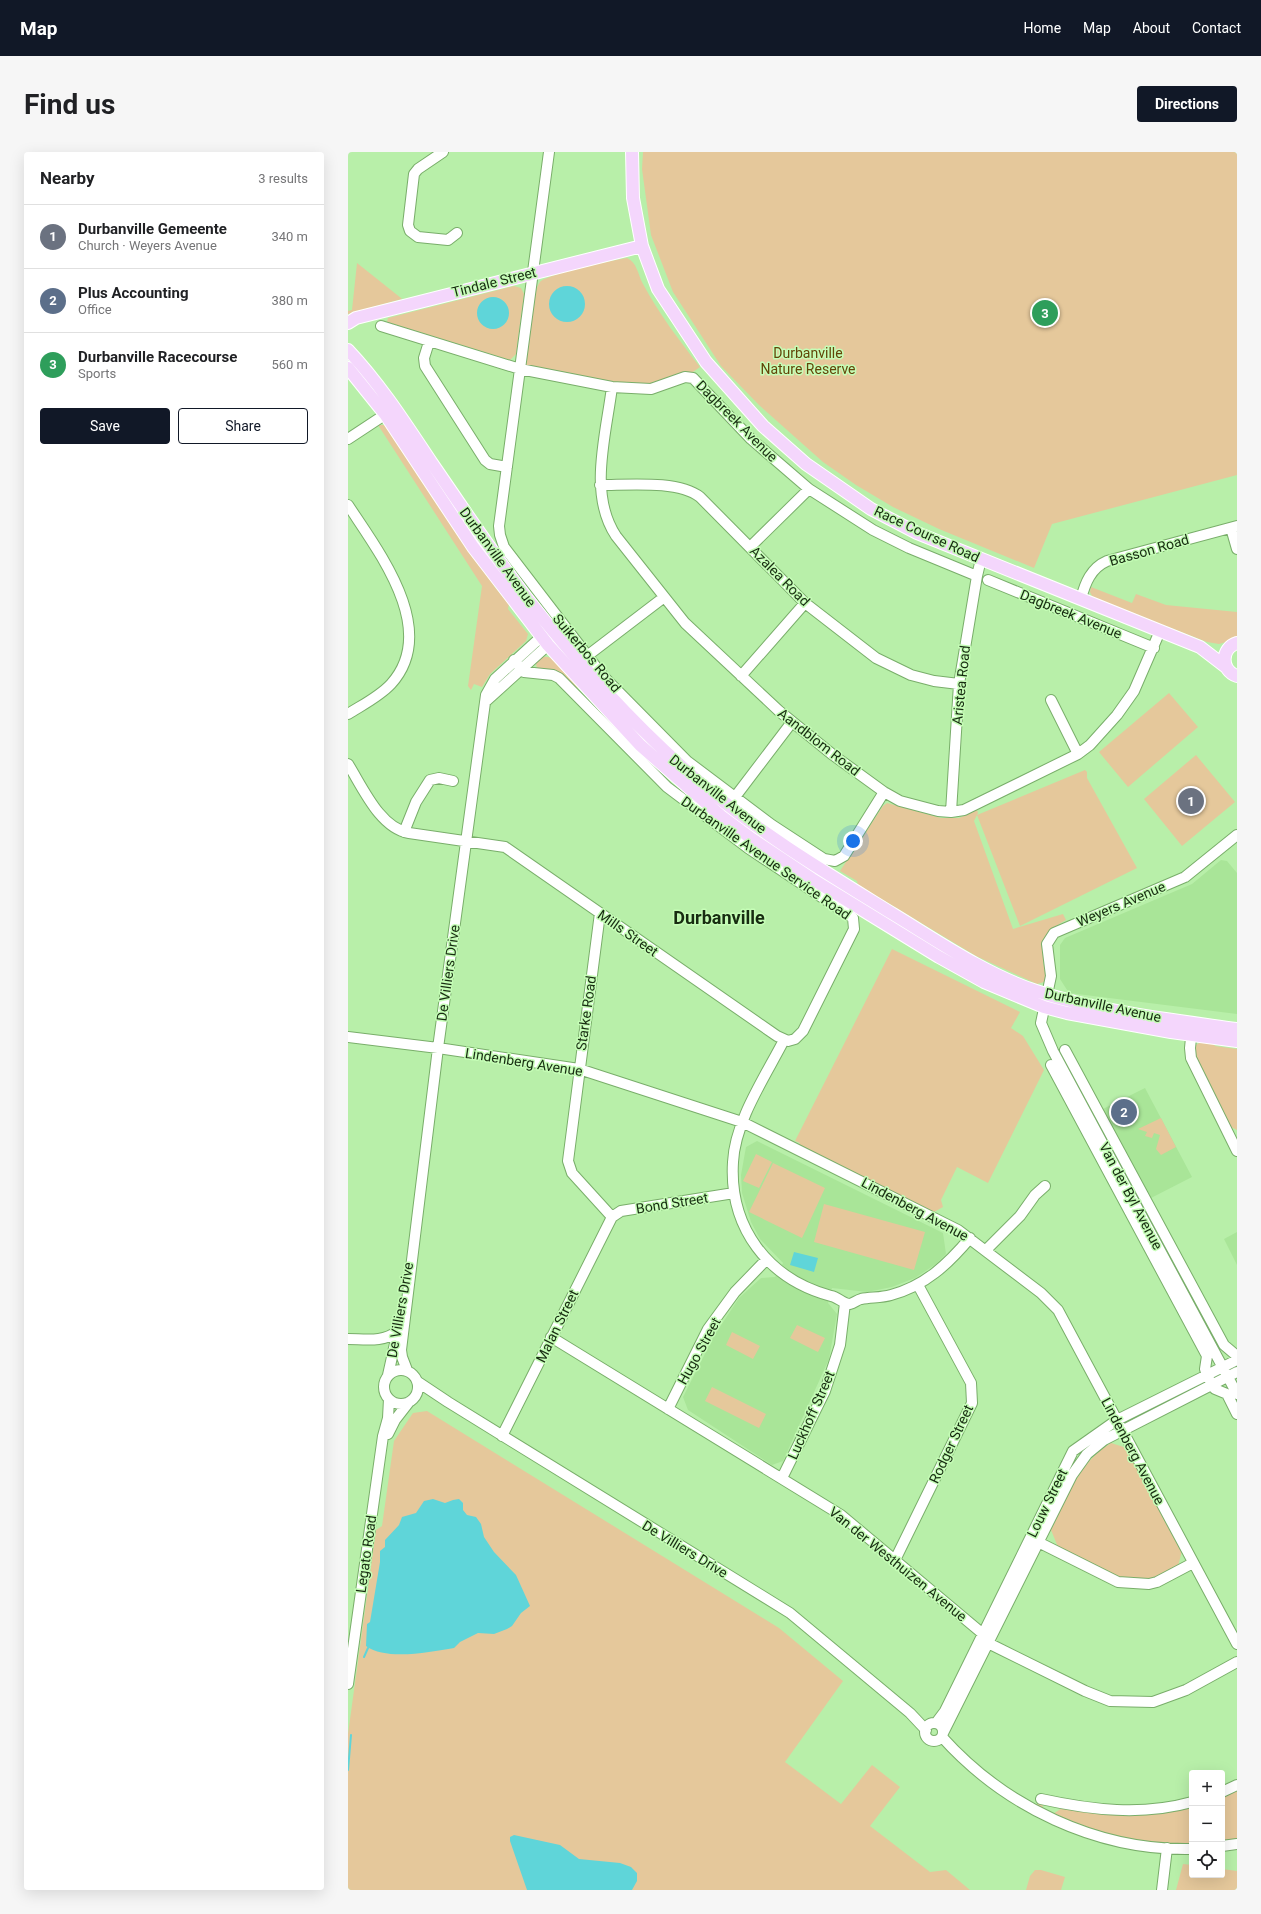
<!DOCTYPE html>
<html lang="en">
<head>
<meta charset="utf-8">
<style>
  body { margin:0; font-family:Roboto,sans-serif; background:#f6f6f6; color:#202124 }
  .controls { position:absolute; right:12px; bottom:12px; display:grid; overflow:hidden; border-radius:4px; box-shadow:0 4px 16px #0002 }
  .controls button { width:36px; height:36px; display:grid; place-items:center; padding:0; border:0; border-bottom:1px solid #e0e0e0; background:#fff; color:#202124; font:20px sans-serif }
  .you { position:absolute; left:505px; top:689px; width:14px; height:14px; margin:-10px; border:3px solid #fff; border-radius:50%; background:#1a73e8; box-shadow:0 0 0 6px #1a73e833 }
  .badge { display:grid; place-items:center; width:26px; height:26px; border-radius:50%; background:#111827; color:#fff; font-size:13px; font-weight:700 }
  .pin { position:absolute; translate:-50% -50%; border:2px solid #fff; box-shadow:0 1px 4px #0006 }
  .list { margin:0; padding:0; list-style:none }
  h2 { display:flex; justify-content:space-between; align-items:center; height:52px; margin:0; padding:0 16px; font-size:17px }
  h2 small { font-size:13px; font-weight:400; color:#757577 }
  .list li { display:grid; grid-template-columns:26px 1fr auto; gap:12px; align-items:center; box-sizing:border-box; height:64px; padding:0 16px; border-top:1px solid #e0e0e0 }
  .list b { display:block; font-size:15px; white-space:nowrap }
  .list p { margin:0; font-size:13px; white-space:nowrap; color:#757577 }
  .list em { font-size:13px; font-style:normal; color:#757577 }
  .actions { display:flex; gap:8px; padding:12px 16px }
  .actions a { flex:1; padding:9px 0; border:1px solid #111827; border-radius:4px; text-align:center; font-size:14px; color:#111827 }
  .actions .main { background:#111827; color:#fff }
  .icon { flex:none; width:22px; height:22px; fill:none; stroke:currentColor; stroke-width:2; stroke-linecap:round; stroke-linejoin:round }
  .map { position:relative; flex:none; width:889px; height:1738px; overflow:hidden; border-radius:4px }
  header { display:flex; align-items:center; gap:24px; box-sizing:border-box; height:56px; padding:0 20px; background:#111827; color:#fff }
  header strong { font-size:19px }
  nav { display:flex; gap:22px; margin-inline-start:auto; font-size:14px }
  .intro { display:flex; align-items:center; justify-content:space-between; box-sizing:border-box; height:96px; padding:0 24px }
  h1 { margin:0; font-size:28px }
  .button { padding:10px 18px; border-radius:4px; background:#111827; color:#fff; font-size:14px; font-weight:700 }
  main { display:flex; gap:24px; padding:0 24px }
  aside { flex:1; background:#fff; border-radius:4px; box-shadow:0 4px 16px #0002 }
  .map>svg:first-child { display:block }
  .built { fill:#a9e598 }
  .green { fill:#e5c89b }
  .water { fill:#5fd5d9 }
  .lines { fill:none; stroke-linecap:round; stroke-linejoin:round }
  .stream { stroke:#5fd5d9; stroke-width:2 }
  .minor-casing { stroke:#79ae6a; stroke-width:12 }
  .major-casing { stroke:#fff; stroke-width:14 }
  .minor { stroke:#fff; stroke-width:10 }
  .major { stroke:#f4d6fc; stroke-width:12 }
  .labels { text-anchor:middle; stroke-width:3; stroke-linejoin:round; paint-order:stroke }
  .street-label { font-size:14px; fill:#172c11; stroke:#c5fdb6 }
  .park-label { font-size:14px; fill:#624508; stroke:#c5fdb6 }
  .district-label { font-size:18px; font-weight:bold; fill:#172c11; stroke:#c5fdb6 }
</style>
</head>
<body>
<header>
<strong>Map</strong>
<nav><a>Home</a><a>Map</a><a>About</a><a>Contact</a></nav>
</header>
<div class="intro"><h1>Find us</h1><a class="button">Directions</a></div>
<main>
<aside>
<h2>Nearby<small>3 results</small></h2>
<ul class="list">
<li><span class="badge" style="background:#6b7280">1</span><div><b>Durbanville Gemeente</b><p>Church · Weyers Avenue</p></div><em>340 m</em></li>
<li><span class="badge" style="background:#5c6f8a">2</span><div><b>Plus Accounting</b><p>Office</p></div><em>380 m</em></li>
<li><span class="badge" style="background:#2e9e5b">3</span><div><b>Durbanville Racecourse</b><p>Sports</p></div><em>560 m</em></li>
</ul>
<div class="actions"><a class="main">Save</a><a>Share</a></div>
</aside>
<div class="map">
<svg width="889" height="1738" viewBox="0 0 889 1738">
  <rect width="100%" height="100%" fill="#b8efa9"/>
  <path class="built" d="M873 708 879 709 889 721V862L721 841 712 827V793L717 786 844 732Z
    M797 936 844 1025 803 1046 755 957Z
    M409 989 595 1081 598 1102 588 1112 567 1126 544 1135 519 1140 484 1136 480 1151 489 1162 481 1207 435 1309 424 1313 340 1258 335 1245 366 1184 391 1146 413 1126 427 1125 435 1115 434 1113 435 1111 412 1087 403 1070 394 1041 393 1023 398 995Z
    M889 1080V1113L876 1087Z"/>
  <path class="green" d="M295 0H889V323L704 372 686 416 591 377 545 355 508 333 475 310 411 253 373 214 325 140 303 83 294 17Z
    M279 106C289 110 290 123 295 132 311 162 331 188 352 215 308 250 229 223 178 213L184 155H186C187 148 187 136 192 130 199 122 266 108 279 106Z
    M9 111 53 146 54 147 0 162V159L4 158Z
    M166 134 173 136 176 142 168 202 162 208 39 170 40 166Z
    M30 273H36L41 275 146 431V434L161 452 160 457 180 482 178 489 142 522 134 535 126 532 123 538 120 534 134 434Z
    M743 435 784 451 788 442 818 453 889 460V487L871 492 859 490 745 446 742 440Z
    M195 505C210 503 222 525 230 535L228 538 189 517 188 511Z
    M821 541 850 575 780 635 751 600Z
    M848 603 887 650 834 694 796 647Z
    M737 618 739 620V626L789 716 672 774 629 663Z
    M539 651 593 666H611L629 658 630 661 626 669 665 777 715 762 718 768 711 772 695 809 698 826 696 830 689 832 628 804 510 733 509 729 492 719 535 654Z
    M544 797 672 860 663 876 675 884 696 918 640 1031 609 1015 593 1048 595 1055 586 1060 450 993 452 991 447 989Z
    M854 889 865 891 867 894 889 897V978L881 974 846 906 848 893Z
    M813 966 828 995 813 1003 808 997 812 983 806 981 804 986 797 984 799 980 790 977Z
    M408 1002 424 1010 411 1036 395 1029Z
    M425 1011 477 1036 454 1086 401 1060Z
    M476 1052 577 1080 566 1118 466 1090Z
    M449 1173 477 1186 470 1200 442 1186Z
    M384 1180 412 1194 405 1207 378 1193Z
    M364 1235 418 1262 411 1276 357 1249Z
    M79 1259 431 1476 495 1529 437 1610 493 1652 524 1613 552 1635 522 1674 582 1720 598 1718 622 1738H0V1582L28 1378 34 1374 46 1289 65 1261Z
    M763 1291 779 1296 834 1399 830 1414 802 1429 772 1426 710 1395 703 1378C719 1346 731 1310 763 1291Z
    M889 1635V1688L874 1690V1643Z
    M690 1650 694 1651 695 1656 705 1662 714 1656 844 1653V1693L795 1691 723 1672 688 1655Z
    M835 1712 844 1713V1723H874V1717L889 1719V1738H828Z
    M687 1718H693L717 1725 713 1738H678L682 1724Z"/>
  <path class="water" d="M201 152a18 18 0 1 1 36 0a18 18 0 1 1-36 0Z
    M129 161a16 16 0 1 1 32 0a16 16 0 1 1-32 0Z
    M446 1100 470 1106 466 1120 442 1113Z
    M85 1347 97 1351 105 1348 111 1347 115 1351V1358L119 1363 128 1365 133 1372 136 1385 146 1400 168 1423 182 1454 173 1461 164 1474 159 1477 146 1482 130 1481 112 1490 106 1496C81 1500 39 1509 18 1494L19 1472 22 1470 32 1410V1399L37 1395V1388L51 1373 54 1365 68 1361 76 1349Z
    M166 1683 212 1693 231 1707 272 1711 283 1715 289 1721V1729L284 1738H179L162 1689V1685Z"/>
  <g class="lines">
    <path class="stream" d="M16 1505 20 1496
      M0 1618 3 1583"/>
    <g class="minor-casing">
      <path id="minor" d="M95 0 70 17 66 22 60 73 62 79 70 85 100 88 109 81
        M201 0 151 374 152 383 156 395 255 524 339 609 424 673 476 707 487 709 496 704 536 640
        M33 174 172 217 264 235 303 237 337 225 345 226 403 287 461 337 525 378 561 396 629 424
        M81 190 76 206 77 214 137 308 142 312 159 315
        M264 235C258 283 240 342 268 384L337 471 431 559 485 603 536 640 552 649 590 659 603 660 616 658 730 602 742 593 769 563 786 539 812 479
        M0 287 44 258
        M252 333C281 333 330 328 352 345L457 451 528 506 563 523 586 529 611 532
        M0 353C30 399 92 478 43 532 31 545 14 553 0 562
        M883 376 889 397
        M402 395 461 337
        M640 428 806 496
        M733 447C737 431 743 416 759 409L889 374
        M239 504 315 446
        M393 524 457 451
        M703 548 730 602
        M137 550 210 484
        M0 612C15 636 32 676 61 681L157 695 429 884 440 889 447 887 455 879 506 777 505 766 400 696 319 635 211 526 205 523 176 520 166 508
        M387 645 444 570
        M603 660 611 532 629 424 633 407
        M56 680 68 650 82 628 91 626 105 629
        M889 683 837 725 706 781 699 792 703 824 693 871 705 899 889 1242
        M252 761 220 1009 224 1021 264 1065
        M844 876 842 896 843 906 889 999
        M0 885 90 896 231 917 394 970 610 1078 693 1141 710 1158 889 1492
        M436 888C417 925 387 969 385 1010 381 1076 420 1127 483 1144 490 1145 495 1152 502 1152 506 1151 509 1148 513 1147 523 1145 533 1146 543 1143 577 1134 600 1112 622 1086
        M717 898 876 1193 889 1204
        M703 913 859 1204 857 1217 859 1224 867 1237 879 1242 889 1262
        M264 1065 273 1059 386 1041
        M638 1098 672 1064 687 1043 697 1034
        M203 1185 493 1363 635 1482 640 1491 737 1539 762 1549 805 1550 838 1538 889 1510
        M0 1187C16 1187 36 1191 49 1179
        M36 1235a17 17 0 1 1 34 0a17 17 0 1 1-34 0Z
        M59 1218 54 1205 53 1198 90 896 138 543 147 527 203 476
        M40 1223 48 1187
        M70 1230 100 1250 442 1461 562 1561 578 1578
        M320 1257 360 1177 387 1140 418 1108
        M40 1282 47 1268 61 1250
        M154 1284 264 1065
        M434 1326 477 1239 492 1193 497 1151
        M686 1388 770 1430 801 1432 809 1430 845 1411
        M547 1408 624 1251 623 1231 570 1133
        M0 1532 35 1284 40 1266 41 1247
        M577 1580a9 9 0 1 1 18 0a9 9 0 1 1-18 0Z
        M588 1571 597 1559 725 1299 769 1268 889 1208
        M595 1581 724 1323 739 1302 756 1288 889 1220
        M594 1585C657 1655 749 1699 844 1697
        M874 1640 889 1633
        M693 1647C743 1658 794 1664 844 1650
        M874 1694 889 1692
        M814 1738 819 1696"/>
    </g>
    <g class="major-casing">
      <path id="major" d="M284 0 285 46 294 94 310 137 358 210 415 274 458 312 523 357 569 381 852 495 878 515
        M0 171 8 166 294 94
        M0 198C32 232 57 271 83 310 114 355 144 400 177 444 232 514 292 581 361 638 418 685 482 723 545 762 591 790 637 822 688 839 751 860 824 868 889 877
        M0 216 37 262 125 395 200 493 292 593 373 664 404 687 464 727 591 805 636 830 696 855 719 861 823 880 889 889
        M889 491C873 496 872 518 889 524"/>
    </g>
    <use href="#minor" class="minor"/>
    <use href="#major" class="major"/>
  </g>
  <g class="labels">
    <g class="street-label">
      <text transform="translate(146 130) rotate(-14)" y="5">Tindale Street</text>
      <text transform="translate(389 269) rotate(45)" y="5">Dagbreek Avenue</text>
      <text transform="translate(579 382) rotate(25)" y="5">Race Course Road</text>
      <text transform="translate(801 398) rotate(-16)" y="5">Basson Road</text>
      <text transform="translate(150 405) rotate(54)" y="5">Durbanville Avenue</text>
      <text transform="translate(432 424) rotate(45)" y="5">Azalea Road</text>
      <text transform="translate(723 462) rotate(22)" y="5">Dagbreek Avenue</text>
      <text transform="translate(239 501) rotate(50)" y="5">Suikerbos Road</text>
      <text transform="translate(613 533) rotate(-84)" y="5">Aristea Road</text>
      <text transform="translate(471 590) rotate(38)" y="5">Aandblom Road</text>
      <text transform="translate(370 642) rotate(38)" y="5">Durbanville Avenue</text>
      <text transform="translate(418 706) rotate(35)" y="5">Durbanville Avenue Service Road</text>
      <text transform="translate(773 752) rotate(-23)" y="5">Weyers Avenue</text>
      <text transform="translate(280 781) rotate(35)" y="5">Mills Street</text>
      <text transform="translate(100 821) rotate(-82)" y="5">De Villiers Drive</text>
      <text transform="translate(755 853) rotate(12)" y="5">Durbanville Avenue</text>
      <text transform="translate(238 861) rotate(-82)" y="5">Starke Road</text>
      <text transform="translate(176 910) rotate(9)" y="5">Lindenberg Avenue</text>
      <text transform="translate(783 1044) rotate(62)" y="5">Van der Byl Avenue</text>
      <text transform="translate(324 1051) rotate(-9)" y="5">Bond Street</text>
      <text transform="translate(567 1057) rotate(28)" y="5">Lindenberg Avenue</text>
      <text transform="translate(52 1158) rotate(-80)" y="5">De Villiers Drive</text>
      <text transform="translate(209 1174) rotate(-64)" y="5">Malan Street</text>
      <text transform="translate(351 1199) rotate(-61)" y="5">Hugo Street</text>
      <text transform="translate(463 1263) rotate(-66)" y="5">Luckhoff Street</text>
      <text transform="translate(603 1292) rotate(-65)" y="5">Rodger Street</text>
      <text transform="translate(785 1299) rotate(62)" y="5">Lindenberg Avenue</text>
      <text transform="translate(699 1351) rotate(-64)" y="5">Louw Street</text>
      <text transform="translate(337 1397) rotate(31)" y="5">De Villiers Drive</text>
      <text transform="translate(18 1402) rotate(-82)" y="5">Legato Road</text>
      <text transform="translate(550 1412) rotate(39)" y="5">Van der Westhuizen Avenue</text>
    </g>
    <g class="park-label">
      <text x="460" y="206">Durbanville<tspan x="460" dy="16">Nature Reserve</tspan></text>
    </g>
    <g class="district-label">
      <text x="371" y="772">Durbanville</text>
    </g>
  </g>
</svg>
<div class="controls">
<button>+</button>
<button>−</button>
<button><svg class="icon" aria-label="locate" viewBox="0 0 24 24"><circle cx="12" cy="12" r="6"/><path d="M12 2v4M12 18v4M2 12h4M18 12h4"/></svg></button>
</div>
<div class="you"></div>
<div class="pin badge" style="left:843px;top:649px;background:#6b7280">1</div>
<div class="pin badge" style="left:776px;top:960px;background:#5c6f8a">2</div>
<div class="pin badge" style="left:697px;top:161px;background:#2e9e5b">3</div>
</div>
</main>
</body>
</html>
